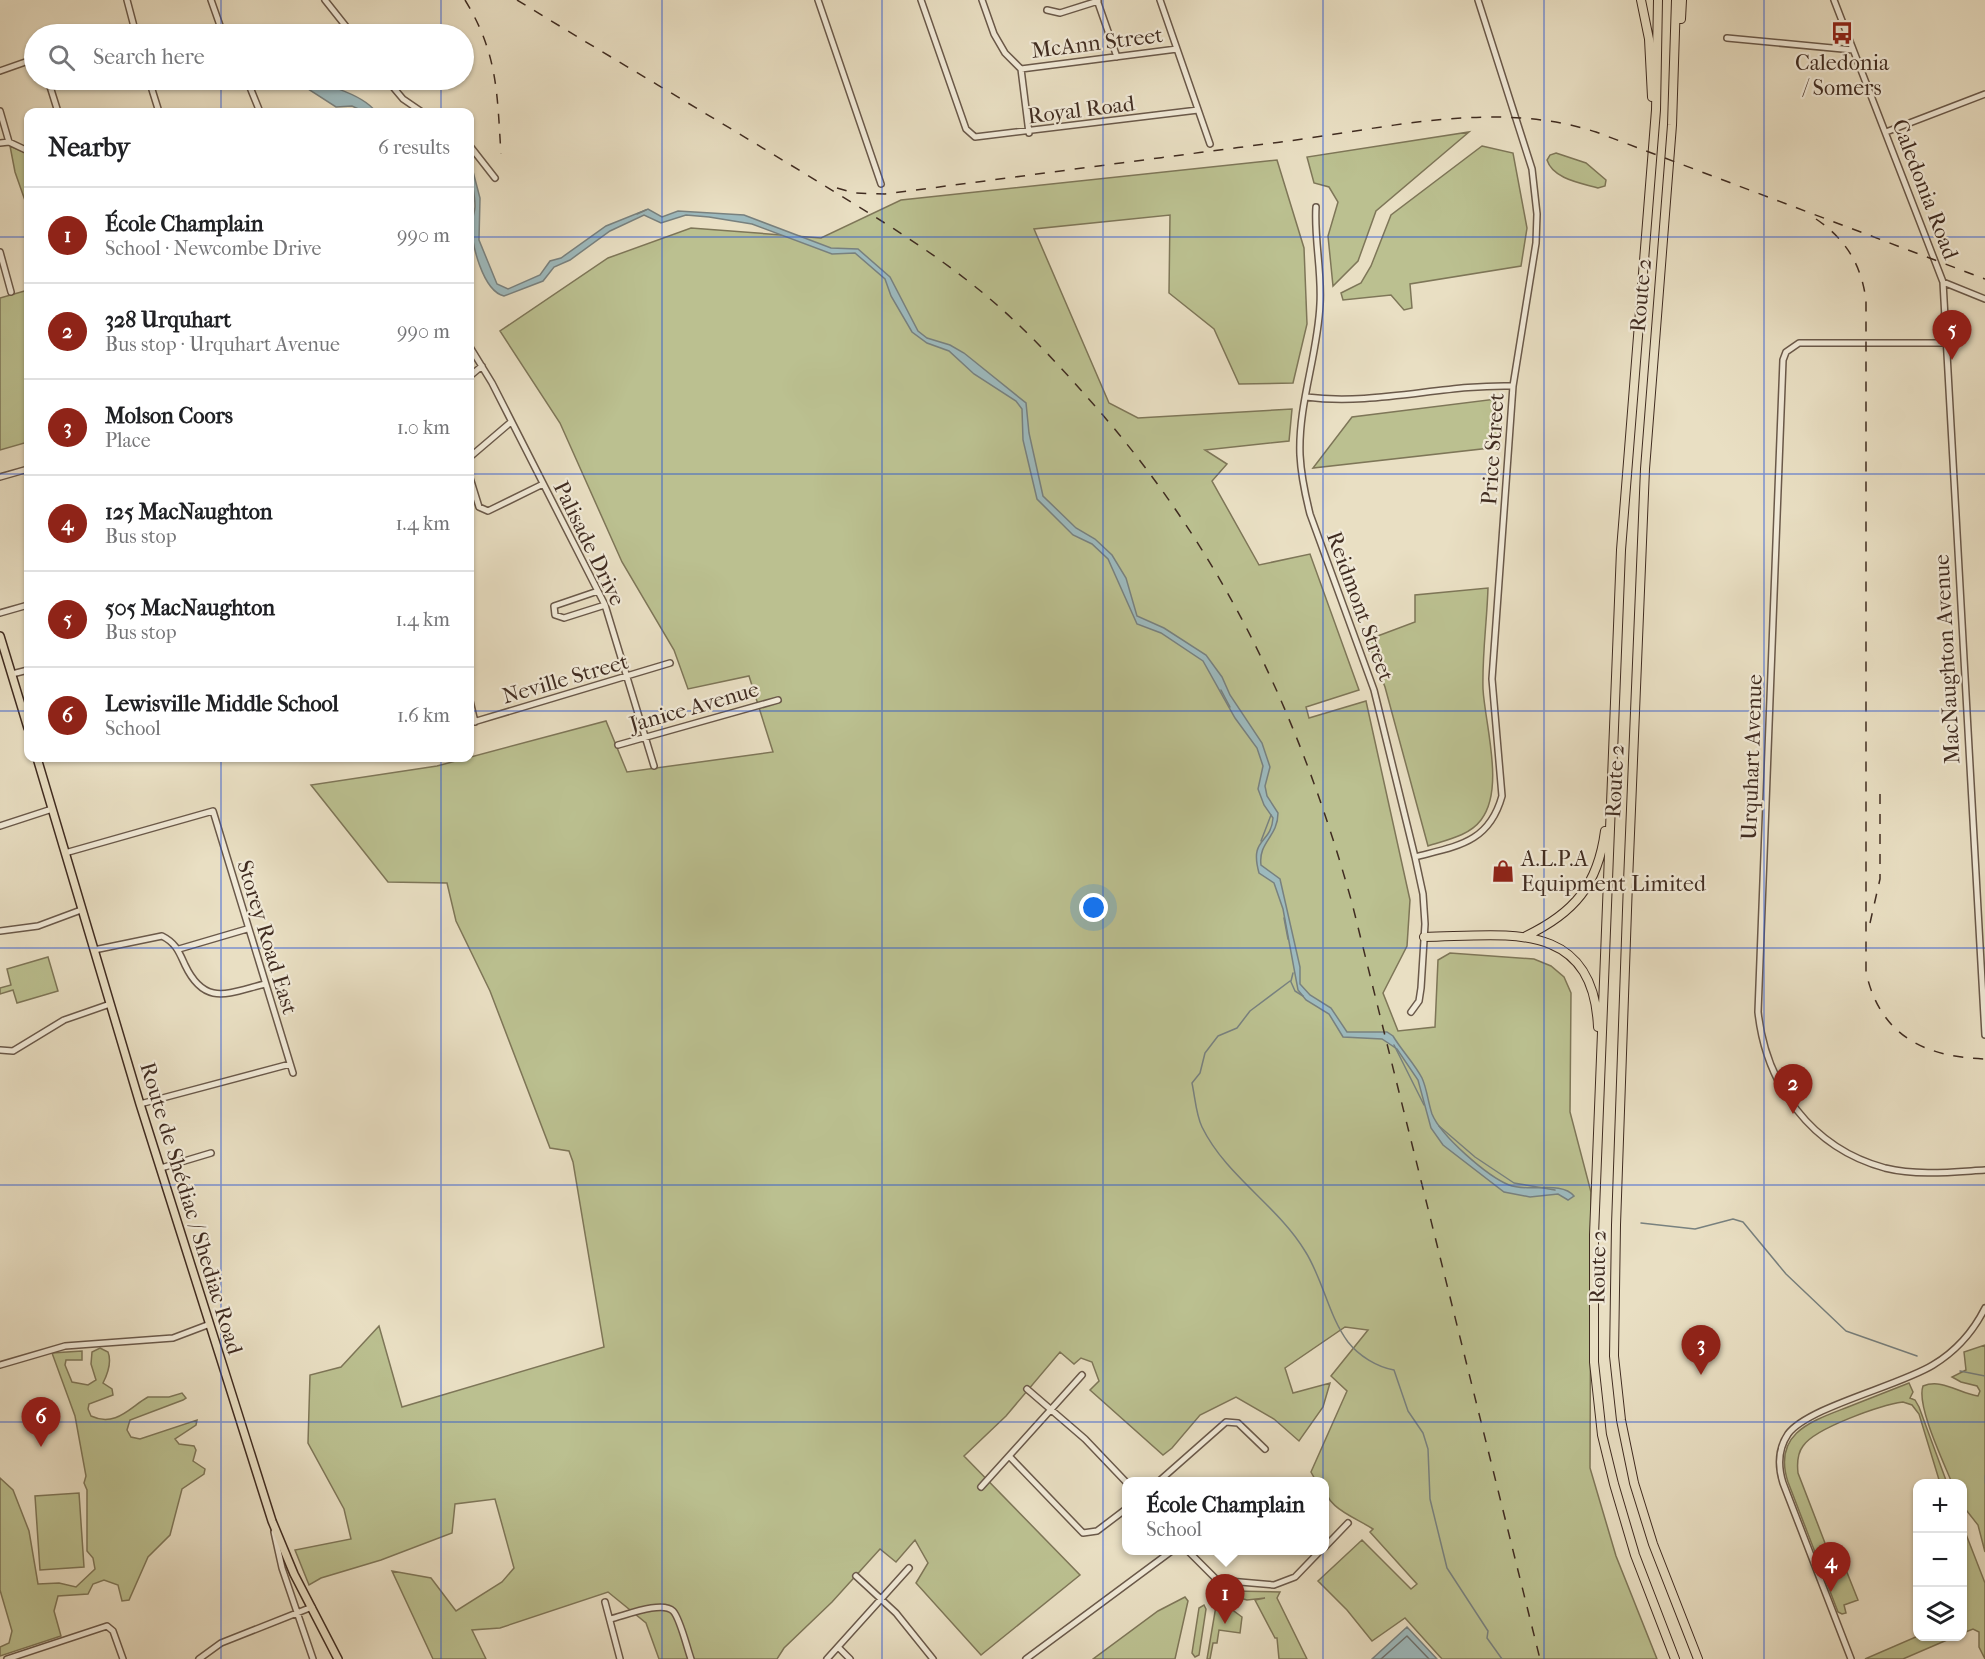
<!DOCTYPE html>
<html lang="en">
<head>
<meta charset="utf-8">
<style>
  body { margin:0; font-family:"IM FELL French Canon",serif; background:#f6f6f6; color:#202124 }
  .controls { position:absolute; right:18px; bottom:18px; display:grid; overflow:hidden; border-radius:12px; box-shadow:0 2px 4px #0004 }
  .controls button { width:54px; height:54px; display:grid; place-items:center; padding:0; border:0; border-bottom:2px solid #e0e0e0; background:#fff; color:#202124; font:30px sans-serif }
  .you { position:absolute; left:1094px; top:908px; width:21px; height:21px; margin:-15px; border:4px solid #fff; border-radius:50%; background:#1a73e8; box-shadow:0 0 0 9px #1a73e833 }
  .badge { display:grid; place-items:center; width:39px; height:39px; border-radius:50%; background:#8f2418; color:#fff; font-size:20px; font-weight:700 }
  .pin { position:absolute; translate:-50% -50px; filter:drop-shadow(0 2px 3px #0008) }
  .pin::after { content:''; position:absolute; top:32px; width:21px; height:18px; background:inherit; clip-path:polygon(0 0,100% 0,50% 100%) }
  .popup { position:absolute; left:1122px; top:1477px; width:207px; height:78px; box-sizing:border-box; display:grid; place-content:center; border-radius:12px; background:#fff; filter:drop-shadow(0 2px 4px #0005); font-size:20px; white-space:nowrap; color:#757577 }
  .popup b { font-size:22px; color:#202124 }
  .popup::after { content:''; position:absolute; left:50%; top:100%; margin-left:-12px; border:12px solid transparent; border-top-color:#fff }
  .list { margin:0; padding:0; list-style:none }
  h2 { display:flex; justify-content:space-between; align-items:center; height:78px; margin:0; padding:0 24px; font-size:26px }
  h2 small { font-size:20px; font-weight:400; color:#757577 }
  .list li { display:grid; grid-template-columns:39px 1fr auto; gap:18px; align-items:center; box-sizing:border-box; height:96px; padding:0 24px; border-top:2px solid #e0e0e0 }
  .list b { display:block; font-size:22px; white-space:nowrap }
  .list p { margin:0; font-size:20px; white-space:nowrap; color:#757577 }
  .list em { font-size:20px; font-style:normal; color:#757577 }
  .icon { flex:none; width:33px; height:33px; fill:none; stroke:currentColor; stroke-width:2; stroke-linecap:round; stroke-linejoin:round }
  .map { position:relative; flex:none; width:1985px; height:1659px; overflow:hidden }
  .search { position:absolute; background:#fff; box-shadow:0 2px 4px #0004; left:24px; top:24px; width:450px; height:66px; display:flex; align-items:center; gap:15px; box-sizing:border-box; padding:0 21px; border-radius:33px; color:#757577; font-size:22px }
  .panel { position:absolute; background:#fff; box-shadow:0 2px 4px #0004; left:24px; top:108px; width:450px; height:654px; border-radius:12px }
  .map>svg:first-child { display:block }
  .green { fill:#bbc090; stroke:#7e7658; stroke-width:1.5 }
  .water { fill:#9dbabe; stroke:#78817f; stroke-width:1.5 }
  .lines { fill:none; stroke-linecap:round; stroke-linejoin:round }
  .shore { stroke:#6e7370; stroke-width:1.5 }
  .stream { stroke:#78817f; stroke-width:1.5 }
  .minor-casing { stroke:#6a594a; stroke-width:8 }
  .major-casing { stroke:#402c21; stroke-width:10 }
  .highway-casing { stroke:#402c21; stroke-width:10 }
  .minor { stroke:#f1ead8; stroke-width:5 }
  .major { stroke:#e9dfc3; stroke-width:7 }
  .highway { stroke:#e9dfc3; stroke-width:8 }
  .rail { stroke:#402c21; stroke-width:1.5; stroke-dasharray:10 10; stroke-linecap:butt }
  .grid { fill:none; stroke:#1d4ed8; stroke-width:1.5; stroke-opacity:0.55 }
  .labels { text-anchor:middle; stroke-width:4.5; stroke-linejoin:round; paint-order:stroke }
  .street-label { font-size:22px; fill:#402c21; stroke:#f1ead8 }
  .poi-label { font-size:22px; fill:#402c21; stroke:#f1ead8 }
</style>
</head>
<body>
<div class="map">
<svg width="1985" height="1659" viewBox="0 0 1985 1659">
  <rect width="100%" height="100%" fill="#e9dfc3"/>
  <filter id="stains"><feTurbulence type="fractalNoise" baseFrequency=".00333" numOctaves="4"/><feColorMatrix values="0 0 0 0 .2 0 0 0 0 .09 0 0 0 0 .02 0 0 0 .5 -.17"/></filter>
  <radialGradient id="worn" r=".72"><stop offset=".6" stop-color="#630" stop-opacity="0"/><stop offset="1" stop-color="#630" stop-opacity=".3"/></radialGradient>
  <path class="green" d="M1469 132 1376 211 1358 261 1333 286 1328 236 1338 202 1329 187 1314 183 1307 157Z
    M10 146 28 154V209L15 172Z
    M1482 146 1513 153 1527 228 1521 266 1410 284 1412 308 1404 310 1391 295 1343 300 1341 293 1361 283 1371 266 1391 215Z
    M1556 153 1586 163 1606 180 1605 186 1598 188C1581 183 1553 179 1547 160L1550 155Z
    M1277 160 1304 248 1307 324 1293 383 1239 384 1214 329 1169 293 1170 215 1034 229 1109 403 1138 418 1292 409 1289 441 1205 450 1227 464 1212 481 1259 565 1310 554 1359 690 1306 707 1309 718 1366 701 1410 900 1407 946 1383 993 1398 1031 1435 1027 1438 960 1450 953 1534 959 1551 966 1564 977 1571 993 1570 1112 1591 1192 1590 1468 1616 1556 1657 1659H1442L1405 1618 1372 1641 1347 1610 1318 1581 1362 1540 1411 1589 1417 1584 1370 1532 1373 1529C1353 1516 1324 1508 1324 1482L1316 1481 1311 1472 1347 1391 1331 1376 1368 1330 1345 1327 1285 1368 1293 1393 1330 1383 1323 1407 1299 1441 1274 1419 1236 1397 1200 1415 1172 1448 1163 1455 1090 1390 1099 1381 1092 1362 1081 1358 1074 1364 1060 1352 1006 1416 964 1456 1080 1575 981 1655 916 1583 928 1563 915 1540 896 1562 880 1549 832 1602 784 1648 777 1659H659L646 1623 608 1592 500 1628 472 1630 486 1659H433L392 1571 431 1578 456 1611 502 1582 514 1568 495 1499 455 1504 452 1533 381 1560 321 1578 309 1585 295 1550 351 1539 344 1509 308 1443 310 1375 341 1367 379 1326 402 1407 604 1347 573 1162 569 1151 550 1148 490 991 456 921 447 883 388 882 311 785 437 766 606 721 627 772 773 752 749 676 688 689 674 650 622 562 560 423 500 331 608 258 691 228 821 238 901 200Z
    M28 290V442L0 450V298Z
    M1496 399 1499 447 1313 468 1352 417Z
    M1488 588C1487 621 1482 655 1483 689 1485 725 1505 789 1481 820 1469 836 1446 840 1428 846L1385 687 1367 640 1415 622V595Z
    M48 957 58 991 17 1003 13 990 0 994V988L11 985 7 969Z
    M1985 1345V1552L1978 1525 1963 1506 1962 1484 1952 1483C1944 1463 1916 1405 1923 1386 1942 1378 1960 1394 1978 1396L1980 1391 1977 1386 1961 1382 1952 1377 1966 1370 1964 1352Z
    M100 1348 108 1352C112 1362 108 1373 103 1383L112 1389 113 1395 89 1404 88 1409 91 1416C116 1428 131 1406 148 1397H169L182 1393 186 1398 183 1400 130 1420 127 1430 131 1437 140 1439 197 1420 196 1425 175 1439 179 1444 194 1446 196 1450 193 1461 205 1469 204 1474 182 1489 170 1535 148 1557 129 1600 122 1601 118 1585 104 1580 93 1584 88 1594 58 1596 54 1611 61 1636 0 1656V1647L9 1643 12 1631 0 1590V1478L13 1490 29 1531 38 1584 59 1583 76 1587 95 1569 93 1558 87 1551V1490L84 1483 86 1476 75 1416 52 1353 82 1351V1360H66L65 1365 72 1382 88 1385 96 1380 91 1364 92 1352Z
    M1909 1383 1913 1392 1910 1398 1915 1400 1919 1407 1947 1483H1940L1919 1414 1912 1405 1903 1402C1881 1405 1815 1428 1803 1446 1797 1454 1797 1464 1798 1473L1835 1569 1839 1572 1846 1570 1858 1600 1844 1605 1846 1613 1842 1614 1838 1612 1788 1482C1772 1433 1812 1421 1848 1407 1868 1399 1889 1391 1909 1383Z
    M79 1493 84 1567 40 1570 35 1496Z
    M1962 1524 1985 1583V1659L1979 1647V1632L1973 1629 1963 1633 1965 1610Z
    M1233 1591 1280 1592 1277 1598 1307 1659H1279L1277 1638H1275L1255 1600 1265 1598 1247 1600 1236 1597Z
    M1185 1597 1188 1601 1175 1659H1093L1158 1611Z
    M1204 1605 1206 1609 1199 1655 1195 1657 1192 1653 1199 1608Z
    M1216 1606 1231 1609 1242 1617 1240 1633 1219 1630 1217 1643H1213L1210 1659H1207Z
    M1918 1636 1954 1637 1903 1659H1865Z"/>
  <path class="water" d="M294 80C315 79 363 94 376 112H365L352 106 336 107Z
    M470 160 480 198 479 240 497 284 508 289 540 275 550 261 561 258 606 226 648 209 662 217 678 211 744 215 831 248 858 249 890 277 918 331 927 338 950 345 964 353 1026 403 1029 433 1043 496 1076 528 1095 539 1112 555 1126 578 1137 616 1164 628 1206 655 1222 677 1230 695 1262 743 1270 767 1265 786 1267 796 1278 813C1278 837 1258 842 1261 865L1280 879 1300 967V984L1310 995 1331 1008 1347 1032H1387L1393 1036C1402 1051 1414 1063 1422 1078 1427 1089 1428 1102 1432 1114 1441 1136 1487 1176 1509 1185 1528 1193 1561 1180 1574 1196L1568 1200 1558 1194 1530 1197 1504 1192 1443 1145 1431 1128 1418 1080 1397 1049 1382 1039 1343 1037 1329 1014 1306 1000 1298 990 1283 909 1274 883 1259 873C1249 837 1271 845 1273 818L1264 805 1258 789 1263 766 1257 748 1235 718 1203 661 1161 633 1137 624 1108 559 1092 544 1073 535 1037 499 1023 440 1022 409 1016 401 974 374 949 351 927 343 912 332 891 296 885 279 855 253 832 254 752 224 709 217 686 215 661 223 644 215 610 231 570 260 554 267 543 281 504 296C483 291 471 244 472 224 472 218 475 212 475 206 475 190 469 175 470 160Z
    M1407 1627 1437 1659H1372Z"/>
  <g class="lines">
    <path class="shore" d="M1381 1659 1407 1636 1429 1659"/>
    <path class="stream" d="M637 214 646 210
      M1221 690 1230 707
      M1261 841 1271 815
      M1284 918 1288 939
      M1290 981 1250 1011 1237 1028 1218 1036 1205 1053 1200 1073 1192 1083C1195 1097 1196 1115 1202 1127 1226 1176 1277 1205 1305 1251 1323 1279 1328 1315 1348 1342 1359 1356 1377 1367 1394 1370L1408 1411 1423 1433 1428 1449 1430 1499 1447 1568 1488 1631 1487 1638 1502 1659
      M1291 981 1293 973
      M1291 982 1295 991 1303 996
      M1394 1045 1424 1105
      M1439 1126 1475 1157 1514 1183 1555 1190
      M1641 1223 1695 1229 1733 1219 1743 1222 1786 1274 1846 1331 1917 1356
      M1960 1371 1985 1376
      M1985 1476V1483"/>
    <g class="minor-casing">
      <path id="minor" d="M127 0 136 34
        M211 0 223 34
        M325 0 352 34
        M818 0 881 184
        M921 0 966 129 975 137 1198 110
        M982 0 994 34 1005 53 1021 69 1029 133
        M1097 0 1117 57
        M1160 0 1210 144
        M1834 0 1943 282 1985 1035
        M1047 10 1060 13 1098 1
        M1727 38 1853 50
        M1021 69 1177 49
        M0 71 34 59
        M48 80 58 112
        M149 80 159 112
        M247 80 260 112
        M387 80 403 99 422 112
        M0 111 9 142
        M1886 132 1985 94
        M9 142 28 151
        M0 143 9 142
        M470 146 495 178
        M1316 207C1314 239 1322 271 1320 304 1318 354 1298 404 1300 455 1301 475 1305 494 1310 514L1374 690 1415 857 1423 894 1425 924 1421 988 1419 1001 1411 1012
        M0 252 11 292
        M1943 282 1985 299
        M1945 343H1799L1786 352 1783 360 1758 1012C1766 1085 1811 1148 1885 1168 1918 1176 1952 1172 1985 1170
        M470 347 492 383 605 605 654 766
        M470 376 482 366
        M1306 397C1375 406 1444 384 1513 386
        M470 457 511 422
        M0 477 28 469
        M470 478 479 507 488 511 543 484
        M598 591 554 606 555 615 564 618 605 605
        M0 613 28 605
        M12 674 28 670
        M470 701 475 722
        M470 723 670 663
        M618 745 778 700
        M0 826 52 809
        M65 853 213 811 293 1073
        M1415 857C1457 846 1489 843 1502 796L1492 679 1513 386 1536 243 1537 214 1532 169 1478 0
        M0 931 38 926 81 910
        M179 949 247 929
        M94 950 162 936C176 943 179 952 185 965 205 1007 228 993 265 984
        M0 1050 13 1051 64 1020 110 1004
        M140 1104 290 1064
        M161 1168 211 1153
        M0 1365 65 1346 173 1338 210 1324
        M1027 1389 1085 1439 1126 1482
        M1009 1456 1083 1533 1097 1531 1126 1509
        M1158 1482 1226 1422 1238 1423 1265 1449
        M981 1487 1082 1375
        M274 1532 282 1568 313 1659
        M1324 1548 1348 1523
        M1187 1550 1217 1580 1274 1585 1295 1577 1321 1550
        M856 1576 896 1613 933 1659
        M605 1602 620 1659
        M610 1619C624 1616 662 1600 673 1611 680 1618 687 1648 691 1659
        M838 1647 850 1659
        M7 1659 107 1626 113 1631 123 1659
        M199 1659 221 1643 312 1607
        M827 1659 909 1568
        M1026 1659 1173 1550
        M1851 1659 1783 1483C1778 1467 1778 1449 1788 1434 1808 1407 1899 1386 1933 1365 1956 1351 1973 1332 1985 1308"/>
    </g>
    <g class="major-casing">
      <path id="major" d="M0 636 28 728
        M37 758 140 1104 272 1521 294 1574 338 1659"/>
    </g>
    <g class="highway-casing">
      <path id="highway" d="M1641 0 1649 39 1652 97
        M1658 0 1656 110 1621 550 1594 1235V1362L1602 1435 1614 1484 1635 1555 1675 1659
        M1676 0 1672 125 1645 469 1628 882 1616 1225 1614 1356 1621 1420 1634 1483 1653 1544 1698 1659
        M1681 19 1682 0
        M1526 936C1574 913 1598 885 1605 831
        M1424 937C1504 936 1593 917 1598 1027"/>
    </g>
    <use href="#minor" class="minor"/>
    <use href="#major" class="major"/>
    <use href="#highway" class="highway"/>
    <path class="rail" d="M465 0C498 54 497 93 501 154
      M517 0C613 59 711 116 807 175 862 209 917 241 968 281 1012 315 1050 355 1087 397 1221 547 1298 710 1352 903L1540 1659
      M837 188 854 193 885 194C1017 177 1149 159 1281 142 1384 129 1494 99 1596 132L1985 279
      M1816 219C1846 239 1862 266 1866 301V972C1880 1036 1925 1057 1985 1059
      M1870 923 1880 879V793"/>
  </g>
  <path class="grid" d="M221 0V34M441 0V34M662 0V1659M882 0V1659M1103 0V1659M1323 0V1659M1544 0V1659M1764 0V1659M221 80V112M441 80V112M0 237H28M470 237H1985M0 474H28M470 474H1985M0 711H28M470 711H1985M221 758V1659M441 758V1659M0 948H1985M0 1185H1985M0 1422H1985"/>
  <defs>
    <g id="bus-bare" transform="scale(1.8)"><path d="M-5-6H5V4H4V6H2V4H-2V6H-4V4H-5ZM-3.5-4V0h7V-4ZM-3.5 1.2v1.5H-2V1.2ZM2 1.2v1.5H3.5V1.2Z" fill="#8f2418" stroke="#f1ead8" stroke-width="2.5" paint-order="stroke"/></g>
    <g id="shop-bare" transform="scale(1.8)"><path d="M-5-2.5h2.3a2.7 3.5 0 0 1 5.4 0H5L5.5 6h-11ZM-1.5-2.5h3a1.5 2.3 0 0 0-3 0Z" fill="#8f2418" stroke="#f1ead8" stroke-width="2.5" paint-order="stroke"/></g>
  </defs>
  <g fill-rule="evenodd">
    <use href="#bus-bare" x="1842" y="33"/>
    <use href="#shop-bare" x="1503" y="871"/>
  </g>
  <g class="labels">
    <g class="street-label">
      <text transform="translate(1097 42) rotate(-7)" y="8">McAnn Street</text>
      <text transform="translate(1081 109) rotate(-7)" y="8">Royal Road</text>
      <text transform="translate(1926 189) rotate(69)" y="8">Caledonia Road</text>
      <text transform="translate(1640 295) rotate(-85)" y="8">Route 2</text>
      <text transform="translate(1492 449) rotate(-86)" y="8">Price Street</text>
      <text transform="translate(590 543) rotate(64)" y="8">Palisade Drive</text>
      <text transform="translate(1361 606) rotate(70)" y="8">Reidmont Street</text>
      <text transform="translate(1946 659) rotate(-93)" y="8">MacNaughton Avenue</text>
      <text transform="translate(565 678) rotate(-16)" y="8">Neville Street</text>
      <text transform="translate(694 706) rotate(-16)" y="8">Janice Avenue</text>
      <text transform="translate(1751 757) rotate(-88)" y="8">Urquhart Avenue</text>
      <text transform="translate(1614 781) rotate(-87)" y="8">Route 2</text>
      <text transform="translate(268 937) rotate(73)" y="8">Storey Road East</text>
      <text transform="translate(192 1208) rotate(73)" y="8">Route de Shédiac / Shediac Road</text>
      <text transform="translate(1597 1267) rotate(-89)" y="8">Route 2</text>
    </g>
    <g class="poi-label">
      <text x="1842" y="70">Caledonia<tspan x="1842" dy="25">/ Somers</tspan></text>
      <text x="1521" y="866" text-anchor="start">A.L.P.A<tspan x="1521" dy="25">Equipment Limited</tspan></text>
    </g>
  </g>
  <rect width="100%" height="100%" filter="url(#stains)"/>
  <rect width="100%" height="100%" fill="url(#worn)"/>
</svg>
<div class="controls">
<button>+</button>
<button>−</button>
<button><svg class="icon" aria-label="layers" viewBox="0 0 24 24"><path d="M12 4l9 5-9 5-9-5zM3 14l9 5 9-5"/></svg></button>
</div>
<div class="you"></div>
<div class="pin badge" style="left:1225px;top:1624px">1</div>
<div class="popup"><b>École Champlain</b>School</div>
<div class="pin badge" style="left:1793px;top:1114px">2</div>
<div class="pin badge" style="left:1701px;top:1375px">3</div>
<div class="pin badge" style="left:1831px;top:1592px">4</div>
<div class="pin badge" style="left:1952px;top:360px">5</div>
<div class="pin badge" style="left:41px;top:1447px">6</div>
<div class="search"><svg class="icon" aria-label="search" viewBox="0 0 24 24"><circle cx="10" cy="10" r="6"/><path d="M15 15l6 6"/></svg>Search here</div>
<section class="panel">
<h2>Nearby<small>6 results</small></h2>
<ul class="list">
<li><span class="badge">1</span><div><b>École Champlain</b><p>School · Newcombe Drive</p></div><em>990 m</em></li>
<li><span class="badge">2</span><div><b>328 Urquhart</b><p>Bus stop · Urquhart Avenue</p></div><em>990 m</em></li>
<li><span class="badge">3</span><div><b>Molson Coors</b><p>Place</p></div><em>1.0 km</em></li>
<li><span class="badge">4</span><div><b>125 MacNaughton</b><p>Bus stop</p></div><em>1.4 km</em></li>
<li><span class="badge">5</span><div><b>505 MacNaughton</b><p>Bus stop</p></div><em>1.4 km</em></li>
<li><span class="badge">6</span><div><b>Lewisville Middle School</b><p>School</p></div><em>1.6 km</em></li>
</ul>
</section>
</div>
</body>
</html>
